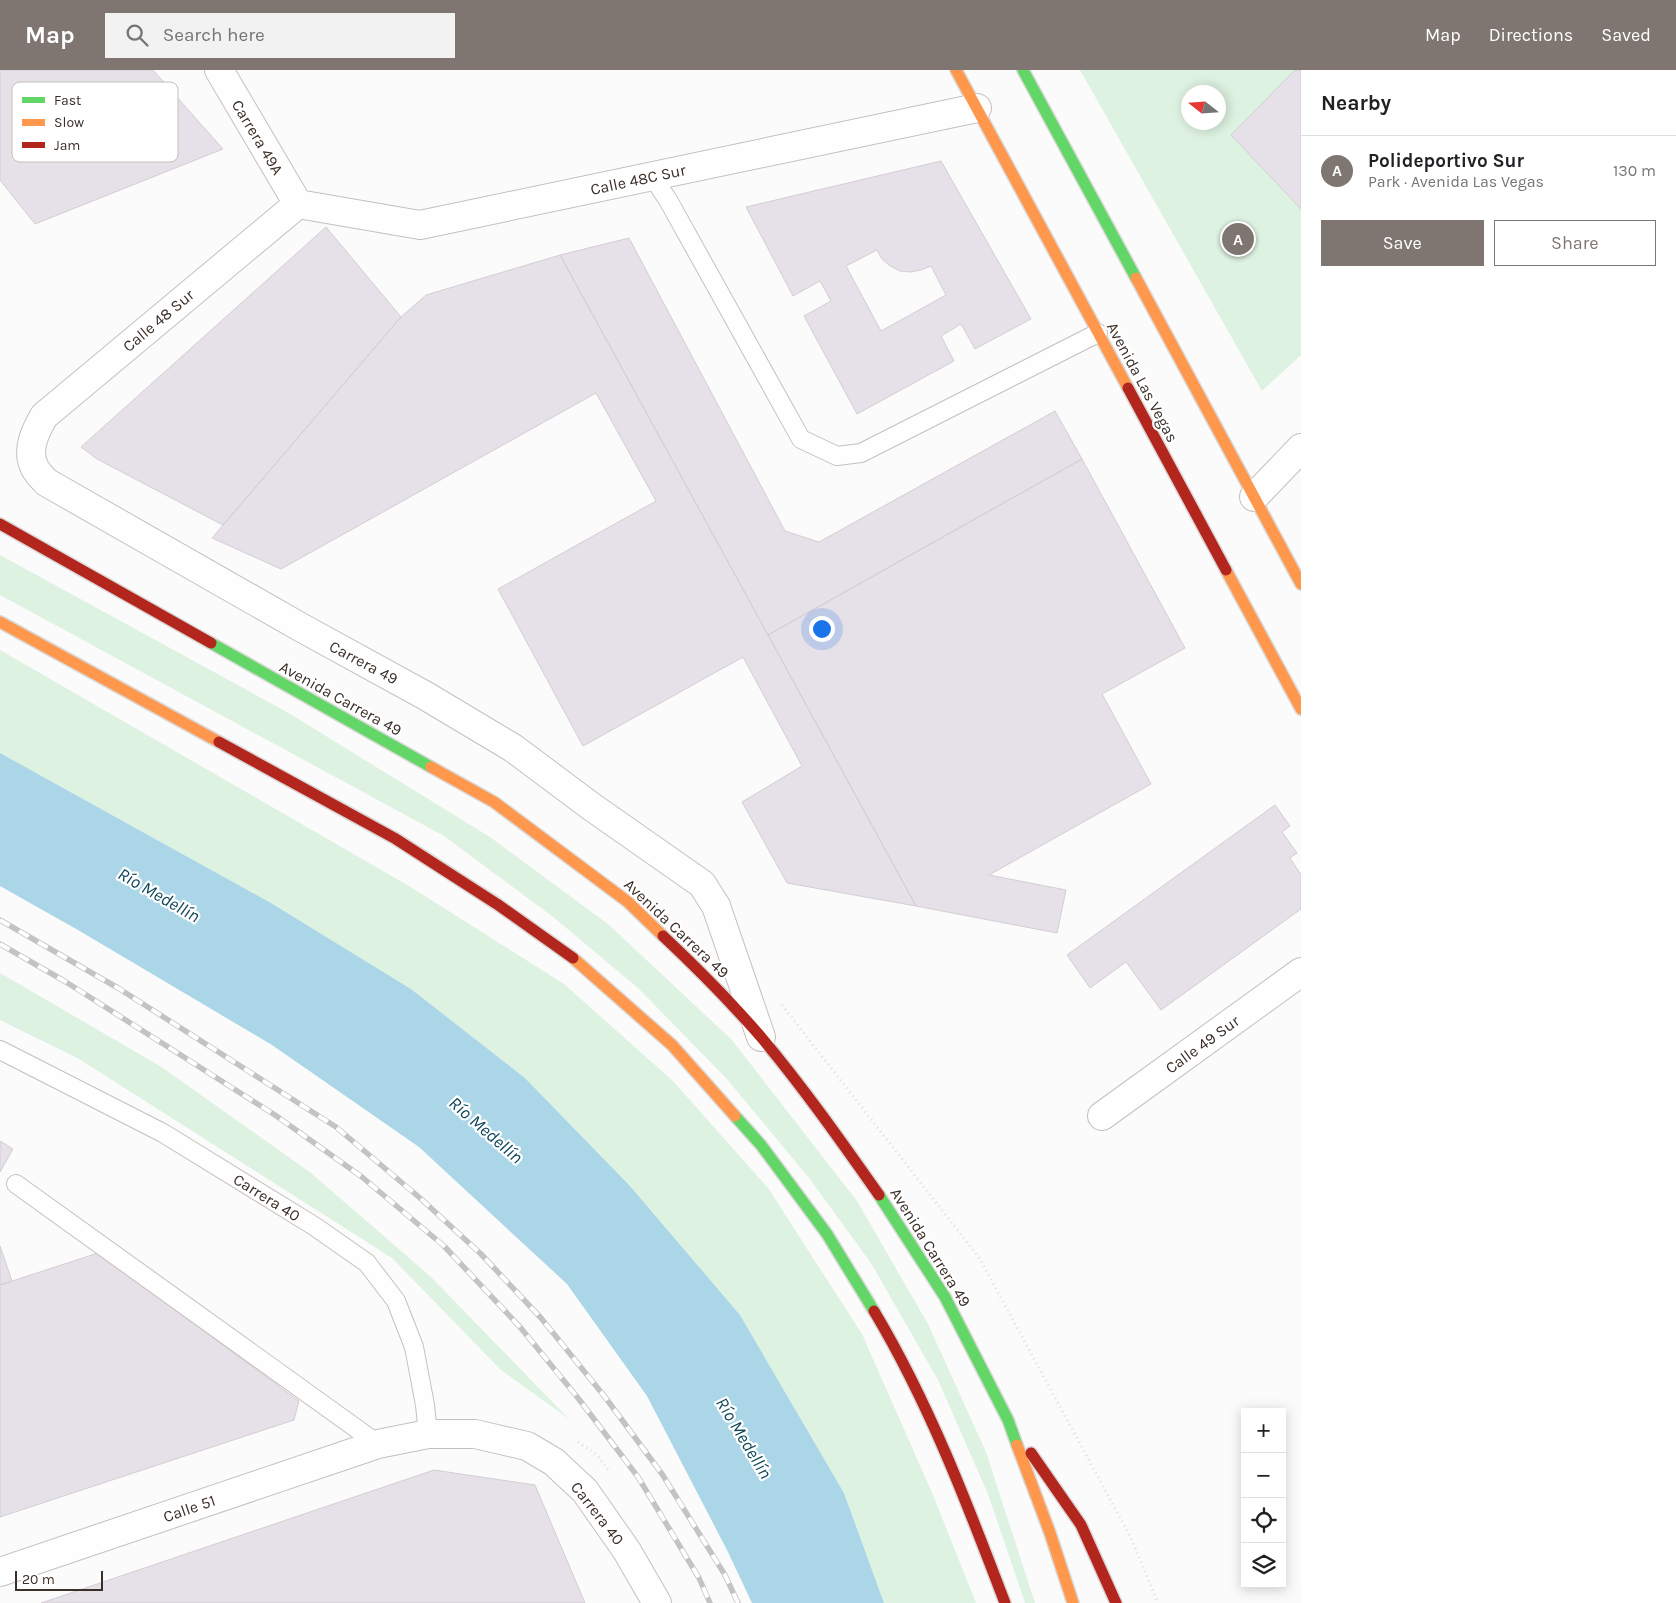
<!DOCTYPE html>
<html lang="en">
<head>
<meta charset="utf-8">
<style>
  body { margin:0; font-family:Karla,sans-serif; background:#f2f2f2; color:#202124 }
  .controls { position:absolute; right:15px; bottom:15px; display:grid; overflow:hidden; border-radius:0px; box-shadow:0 2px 12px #0003 }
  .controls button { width:45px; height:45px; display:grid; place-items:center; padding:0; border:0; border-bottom:1px solid #e0e0e0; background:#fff; color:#202124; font:25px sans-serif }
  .compass { position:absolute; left:1181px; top:15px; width:45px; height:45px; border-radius:50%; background:#fff; box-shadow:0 2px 12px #0003; rotate:287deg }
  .scale { position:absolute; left:15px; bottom:12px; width:88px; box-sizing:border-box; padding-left:5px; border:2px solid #3c2f28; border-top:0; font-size:14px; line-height:18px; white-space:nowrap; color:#3c2f28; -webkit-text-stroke:4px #fff; paint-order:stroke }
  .you { position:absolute; left:821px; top:558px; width:18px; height:18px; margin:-12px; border:4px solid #fff; border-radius:50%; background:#1a73e8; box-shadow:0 0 0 8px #1a73e833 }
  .badge { display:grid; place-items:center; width:32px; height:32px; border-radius:50%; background:#7f7672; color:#fff; font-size:16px; font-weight:700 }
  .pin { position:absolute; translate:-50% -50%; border:2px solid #fff; box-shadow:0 1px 5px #0006 }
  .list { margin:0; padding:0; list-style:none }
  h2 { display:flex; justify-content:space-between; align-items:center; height:65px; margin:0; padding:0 20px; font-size:21px }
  h2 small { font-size:16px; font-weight:400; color:#757577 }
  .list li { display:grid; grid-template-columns:32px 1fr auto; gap:15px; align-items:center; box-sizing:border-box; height:70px; padding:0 20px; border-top:1px solid #e0e0e0 }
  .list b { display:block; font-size:19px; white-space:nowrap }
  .list p { margin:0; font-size:16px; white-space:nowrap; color:#757577 }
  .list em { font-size:16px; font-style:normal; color:#757577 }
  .actions { display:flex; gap:10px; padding:15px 20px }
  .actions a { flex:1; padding:11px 0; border:1px solid #7f7672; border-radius:0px; text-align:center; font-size:18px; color:#7f7672 }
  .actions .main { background:#7f7672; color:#fff }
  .icon { flex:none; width:28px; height:28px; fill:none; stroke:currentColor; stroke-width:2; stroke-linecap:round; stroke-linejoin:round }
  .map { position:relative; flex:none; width:1301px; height:1533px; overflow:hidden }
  header { display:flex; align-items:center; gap:30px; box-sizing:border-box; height:70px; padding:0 25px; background:#7f7672; color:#fff }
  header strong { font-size:24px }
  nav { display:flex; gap:28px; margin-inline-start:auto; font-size:18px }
  .search { width:350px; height:45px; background:#f2f2f2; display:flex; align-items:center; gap:12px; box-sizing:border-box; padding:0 18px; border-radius:0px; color:#757577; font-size:19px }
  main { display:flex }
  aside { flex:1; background:#fff }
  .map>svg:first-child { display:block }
  .green { fill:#def2e1; fill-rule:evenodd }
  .water { fill:#aad6e7 }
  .building { fill:#e6e0e8; stroke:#d2ced3; fill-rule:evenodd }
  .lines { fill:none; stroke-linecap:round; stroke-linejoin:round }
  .lane-casing { stroke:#c6c0bd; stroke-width:20 }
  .street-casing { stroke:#c6c0bd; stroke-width:30 }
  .fast-casing { stroke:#dad8d7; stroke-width:14 }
  .slow-casing { stroke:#dad8d7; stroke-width:14 }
  .jam-casing { stroke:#dad8d7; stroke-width:14 }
  .path { stroke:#dfdedd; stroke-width:3; stroke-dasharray:1 4; stroke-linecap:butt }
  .lane { stroke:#fefefe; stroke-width:18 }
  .street { stroke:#fefefe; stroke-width:28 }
  .fast { stroke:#63d668; stroke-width:11 }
  .slow { stroke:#ff974d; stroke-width:11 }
  .jam { stroke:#b3261e; stroke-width:11 }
  .rail-casing { stroke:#c5c3c2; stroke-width:5.5 }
  .rail { stroke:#fff; stroke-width:4; stroke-dasharray:11; stroke-linecap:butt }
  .labels { text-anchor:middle; stroke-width:4.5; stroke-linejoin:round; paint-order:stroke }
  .street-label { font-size:16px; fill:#3c2f28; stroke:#fff }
  .water-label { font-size:18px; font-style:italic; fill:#104758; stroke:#fff }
  .key { fill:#fff; stroke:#c4c1be; stroke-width:1 }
  .key-label { font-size:14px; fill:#3c2f28 }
</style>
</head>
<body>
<header>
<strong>Map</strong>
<div class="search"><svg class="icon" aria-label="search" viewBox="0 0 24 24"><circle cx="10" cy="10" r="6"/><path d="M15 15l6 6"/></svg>Search here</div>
<nav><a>Map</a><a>Directions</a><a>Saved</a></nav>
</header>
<main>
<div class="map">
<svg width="1301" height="1533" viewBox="0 0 1301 1533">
  <rect width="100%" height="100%" fill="#fbfbfb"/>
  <path class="green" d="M1080 0H1301V285L1262 321ZM1188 22H1218V52H1188Z
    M0 485 287 642 490 767 608 854 732 970 857 1131 928 1254 986 1382 1035 1533H1025L988 1424 938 1310 871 1193 809 1108 727 1009 638 918 552 846 444 766 0 525Z
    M0 580 409 816 564 914 673 1011 768 1118 862 1264 933 1425 976 1533H884L844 1423 740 1245 630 1116 525 1008 411 919 271 833 0 683Z
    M0 903 160 996 311 1103 430 1206 569 1349 501 1300 392 1188 79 989 0 950Z"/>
  <path class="water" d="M0 683 271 833 411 919 525 1008 630 1116 740 1245 844 1423 884 1533H752L727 1480 647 1326 567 1214 419 1077 272 975 78 860 0 816Z"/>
  <path class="building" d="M0 0H153L223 79 35 154 0 110Z
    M1295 0H1301V139L1231 65Z
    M941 91 1031 249 975 279 961 254 941 266 954 291 857 344 804 246 831 231 820 211 793 226 746 137ZM877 180 882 189 890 196 900 201 910 202 921 200 931 196 946 225 881 261 846 196Z
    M326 157 401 247 223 455 97 389 81 377Z
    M629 168 785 461 819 472 1055 341 1082 389 768 565 560 185Z
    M560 185 768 565 916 836 787 813 742 732 802 696 743 587 583 676 498 519 656 431 596 323 281 499 212 468 401 247 426 225Z
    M1082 389 1185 578 1102 624 1151 714 989 805 1066 820 1057 863 916 836 768 565Z
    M1275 735 1290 756 1282 762 1297 783 1290 788 1301 805V839L1161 940 1126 892 1090 918 1067 885Z
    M0 1071 13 1079 0 1102Z
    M0 1176 12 1211 0 1215Z
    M98 1183 299 1331 294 1350 0 1447V1215Z
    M434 1400 535 1415 585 1533H41Z"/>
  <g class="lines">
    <g class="lane-casing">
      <path id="lane" d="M652 106 668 130 801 369 837 386 861 383 1098 263
        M0 980 163 1063 314 1156 367 1193 396 1231 414 1277 425 1335 428 1364
        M16 1114 378 1374"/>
    </g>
    <g class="street-casing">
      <path id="street" d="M219 0 298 134
        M298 134 44 346C36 360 26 379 34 396 36 402 42 407 46 412L302 558 426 626 513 678 592 737 702 814 716 836 761 967
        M298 134 420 155 977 38
        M1254 427 1301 378
        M1102 1046 1301 902
        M0 1502 378 1374 428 1364H475L527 1376 554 1392 585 1421 627 1481 657 1533"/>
    </g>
    <g class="fast-casing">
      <path id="fast" d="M1023 0 1136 208
        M211 573 431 697
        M735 1046 761 1075 827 1164 874 1241
        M879 1125 945 1227 1008 1350 1017 1375"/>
    </g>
    <g class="slow-casing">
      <path id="slow" d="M956 0 1128 318
        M1136 208 1301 514
        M1226 500 1301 639
        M0 552 219 672
        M431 697 494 732 628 832 663 866
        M573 888 672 975 735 1046
        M1017 1375 1050 1463 1073 1533"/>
    </g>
    <g class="jam-casing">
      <path id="jam" d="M1128 318 1226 500
        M0 454 211 573
        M219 672 396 769 497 834 573 888
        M663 866C697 898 730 931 761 967 803 1017 841 1071 879 1125
        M874 1241C929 1333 967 1433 1005 1533
        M1031 1383 1081 1455 1116 1533"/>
    </g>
    <path class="path" d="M782 935 980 1189 1131 1468 1158 1533
      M578 1372 597 1385 608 1400"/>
    <use href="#lane" class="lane"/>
    <use href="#street" class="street"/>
    <use href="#fast" class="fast"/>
    <use href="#slow" class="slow"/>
    <use href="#jam" class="jam"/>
    <g class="rail-casing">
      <path id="rail" d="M0 850 118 918 336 1057 420 1128 481 1184 541 1248 605 1327 662 1404 725 1505 738 1533
        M0 874 66 912 275 1045 362 1107 444 1176 520 1257 578 1328 638 1407 699 1508 710 1533"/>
    </g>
    <use href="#rail" class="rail"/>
  </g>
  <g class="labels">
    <g class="street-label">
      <text transform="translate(258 67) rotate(59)" y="6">Carrera 49A</text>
      <text transform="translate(638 109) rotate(-12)" y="6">Calle 48C Sur</text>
      <text transform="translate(158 250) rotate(-40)" y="6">Calle 48 Sur</text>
      <text transform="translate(1143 312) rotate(62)" y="6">Avenida Las Vegas</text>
      <text transform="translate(364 592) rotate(28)" y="6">Carrera 49</text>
      <text transform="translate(341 628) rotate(29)" y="6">Avenida Carrera 49</text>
      <text transform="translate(677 858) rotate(43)" y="6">Avenida Carrera 49</text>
      <text transform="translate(1202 974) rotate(-36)" y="6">Calle 49 Sur</text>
      <text transform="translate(267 1127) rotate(32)" y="6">Carrera 40</text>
      <text transform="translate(931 1177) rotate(58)" y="6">Avenida Carrera 49</text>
      <text transform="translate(189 1438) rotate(-19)" y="6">Calle 51</text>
      <text transform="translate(598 1443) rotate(52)" y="6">Carrera 40</text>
    </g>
    <g class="water-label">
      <text transform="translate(159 825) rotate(30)" y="6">Río Medellín</text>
      <text transform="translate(486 1060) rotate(41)" y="6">Río Medellín</text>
      <text transform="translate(744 1368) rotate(59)" y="6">Río Medellín</text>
    </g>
  </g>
  <rect x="12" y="12" width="166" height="80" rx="8" class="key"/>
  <rect x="22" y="27" width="23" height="6" fill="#63d668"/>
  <rect x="22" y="49" width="23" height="7" fill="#ff974d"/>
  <rect x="22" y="72" width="23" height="6" fill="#b3261e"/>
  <g class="key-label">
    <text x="54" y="35">Fast</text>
    <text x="54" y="57">Slow</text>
    <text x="54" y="80">Jam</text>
  </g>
</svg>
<div class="controls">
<button>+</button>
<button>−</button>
<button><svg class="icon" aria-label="locate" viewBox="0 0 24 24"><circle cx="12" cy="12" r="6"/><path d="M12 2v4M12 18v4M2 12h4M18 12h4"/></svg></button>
<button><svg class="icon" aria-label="layers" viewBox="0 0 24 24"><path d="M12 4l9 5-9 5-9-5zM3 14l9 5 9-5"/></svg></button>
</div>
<svg class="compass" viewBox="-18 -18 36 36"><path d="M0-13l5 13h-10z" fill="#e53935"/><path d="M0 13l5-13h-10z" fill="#757577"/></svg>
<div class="scale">20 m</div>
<div class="you"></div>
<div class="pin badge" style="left:1238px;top:169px">A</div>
</div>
<aside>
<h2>Nearby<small></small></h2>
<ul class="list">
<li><span class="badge">A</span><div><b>Polideportivo Sur</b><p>Park · Avenida Las Vegas</p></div><em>130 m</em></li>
</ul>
<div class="actions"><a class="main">Save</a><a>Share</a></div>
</aside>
</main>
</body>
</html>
